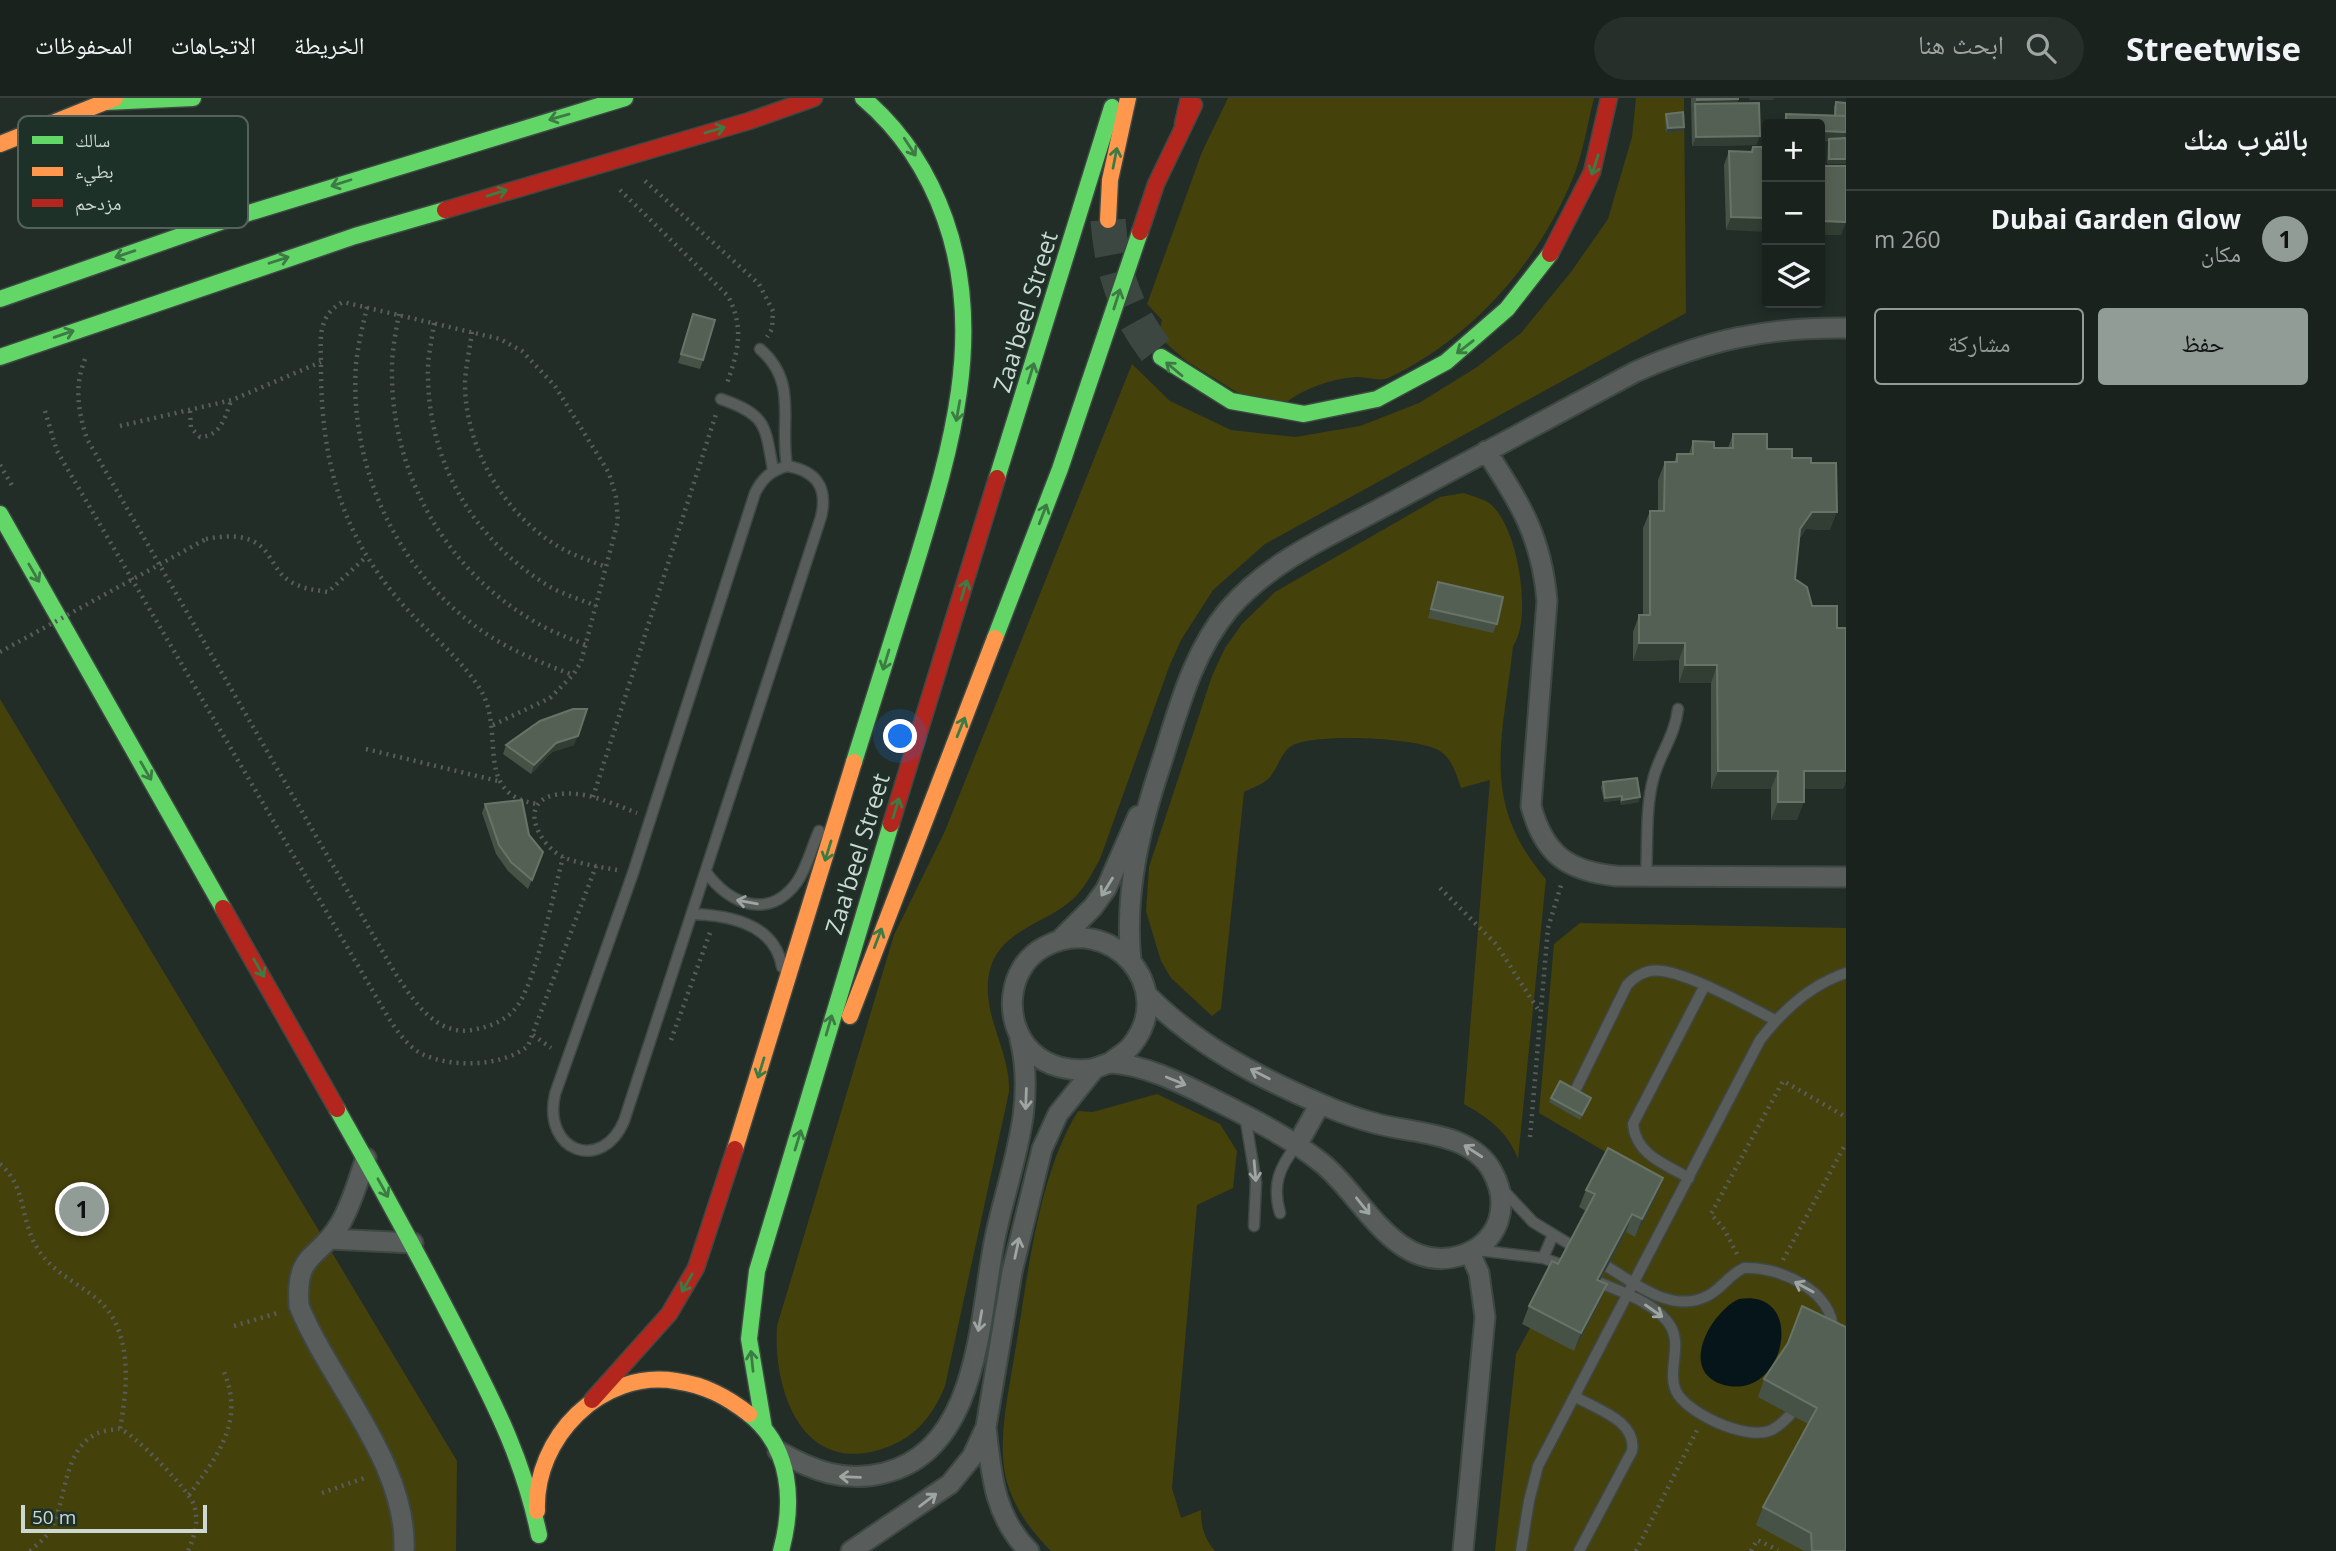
<!DOCTYPE html>
<html lang="ar">
<head>
<meta charset="utf-8">
<style>
  body { margin:0; font-family:"Open Sans","Noto Naskh Arabic",sans-serif; background:#272f2b; color:#f1f3f6; direction:rtl }
  .controls { position:absolute; right:21px; top:21px; display:grid; overflow:hidden; border-radius:7px; box-shadow:0 4px 10px #0003 }
  .controls button { width:63px; height:63px; display:grid; place-items:center; padding:0; border:0; border-bottom:2px solid #383f3c; background:#1a221e; color:#f1f3f6; font:35px sans-serif }
  .scale { position:absolute; left:21px; bottom:18px; width:186px; box-sizing:border-box; padding-left:7px; border:4px solid #cdd8d2; border-top:0; font-size:19px; line-height:24px; white-space:nowrap; color:#cdd8d2; -webkit-text-stroke:5px #1e3128; paint-order:stroke }
  .you { position:absolute; left:901px; top:639px; width:24px; height:24px; margin:-18px; border:5px solid #fff; border-radius:50%; background:#1a73e8; box-shadow:0 0 0 10px #1a73e833 }
  .badge { display:grid; place-items:center; width:46px; height:46px; border-radius:50%; background:#919c96; color:#111; font-size:23px; font-weight:700 }
  .pin { position:absolute; translate:-50% -50%; border:4px solid #fff; box-shadow:0 2px 7px #0006 }
  .list { margin:0; padding:0; list-style:none }
  h2 { display:flex; justify-content:space-between; align-items:center; height:91px; margin:0; padding:0 28px; font-size:30px }
  h2 small { font-size:23px; font-weight:400; color:#9fa4a4 }
  .list li { display:grid; grid-template-columns:46px 1fr auto; gap:21px; align-items:center; box-sizing:border-box; height:98px; padding:0 28px; border-top:2px solid #383f3c }
  .list b { display:block; font-size:26px; white-space:nowrap }
  .list p { margin:0; font-size:23px; white-space:nowrap; color:#9fa4a4 }
  .list em { font-size:23px; font-style:normal; color:#9fa4a4 }
  .actions { display:flex; gap:14px; padding:21px 28px }
  .actions a { flex:1; padding:16px 0; border:2px solid #919c96; border-radius:7px; text-align:center; font-size:24px; color:#919c96 }
  .actions .main { background:#919c96; color:#111 }
  .icon { flex:none; width:38px; height:38px; fill:none; stroke:currentColor; stroke-width:2; stroke-linecap:round; stroke-linejoin:round }
  .map { position:relative; flex:none; width:1846px; height:1453px; overflow:hidden; direction:ltr }
  header { display:flex; align-items:center; gap:42px; box-sizing:border-box; height:98px; padding:0 35px; background:#1a221e; border-bottom:2px solid #383f3c }
  header strong { font-size:33px }
  nav { display:flex; gap:38px; margin-inline-start:auto; font-size:24px }
  .search { width:490px; height:63px; background:#272f2b; display:flex; align-items:center; gap:18px; box-sizing:border-box; padding:0 24px; border-radius:38px; color:#9fa4a4; font-size:26px }
  main { display:flex }
  aside { flex:1; background:#1a221e }
  .map>svg:first-child { display:block }
  .green { fill:#45410b }
  .water { fill:#061519 }
  .lines { fill:none; stroke-linecap:round; stroke-linejoin:round }
  .highway-tunnel { stroke:#3c4742; stroke-width:35; stroke-dasharray:35 18; stroke-linecap:butt }
  .lane-casing { stroke:#3e4843; stroke-width:13 }
  .street-casing { stroke:#3e4843; stroke-width:23 }
  .fast-casing { stroke:#3e4843; stroke-width:19 }
  .slow-casing { stroke:#3e4843; stroke-width:19 }
  .jam-casing { stroke:#3e4843; stroke-width:19 }
  .path { stroke:#575d5a; stroke-width:4.5; stroke-dasharray:2 5; stroke-linecap:butt }
  .lane { stroke:#585c5b; stroke-width:10 }
  .street { stroke:#585c5b; stroke-width:19 }
  .fast { stroke:#63d668; stroke-width:16 }
  .slow { stroke:#ff974d; stroke-width:16 }
  .jam { stroke:#b3261e; stroke-width:16 }
  .path-bridge { stroke:#575d5a; stroke-width:4.5; stroke-dasharray:2 5; stroke-linecap:butt }
  .wall { fill:#465245 }
  .shaded-wall { fill:#323d33 }
  .building { fill:#556054; stroke:#687368; stroke-width:2 }
  .oneway { stroke:#3d7b45 }
  .oneway2 { stroke:#9ea6a2 }
  .labels { text-anchor:middle; stroke-width:5; stroke-linejoin:round; paint-order:stroke }
  .street-label { font-size:24px; fill:#cdd8d2; stroke:#1e3128 }
  .key { fill:#1e3128; stroke:#53635b; stroke-width:2 }
  .key-label { font-size:19px; fill:#cdd8d2 }
</style>
</head>
<body>
<header>
<strong>Streetwise</strong>
<div class="search"><svg class="icon" aria-label="search" viewBox="0 0 24 24"><circle cx="10" cy="10" r="6"/><path d="M15 15l6 6"/></svg>ابحث هنا</div>
<nav><a>الخريطة</a><a>الاتجاهات</a><a>المحفوظات</a></nav>
</header>
<main>
<aside>
<h2>بالقرب منك<small></small></h2>
<ul class="list">
<li><span class="badge">1</span><div><b>Dubai Garden Glow</b><p>مكان</p></div><em>260 m</em></li>
</ul>
<div class="actions"><a class="main">حفظ</a><a>مشاركة</a></div>
</aside>
<div class="map">
<svg width="1846" height="1453" viewBox="0 0 1846 1453">
  <rect width="100%" height="100%" fill="#222d28"/>
  <path class="green" d="M1228 0H1594C1587 27 1583 57 1572 82 1538 165 1470 242 1388 280 1378 284 1366 278 1356 279 1331 281 1303 290 1283 307L1243 298 1185 262 1158 238 1162 222 1147 206 1202 54Z
    M1636 0H1684L1686 215 1265 446 1213 492 1181 542 1169 569 1100 761C1092 775 1085 790 1073 801 1044 828 992 832 988 884 985 923 1011 956 1009 994L945 1288C932 1320 913 1342 879 1352 800 1375 773 1290 777 1228L894 837 945 733 1132 266 1170 303 1231 332 1295 339 1360 328 1419 305 1477 269 1521 235 1571 174 1608 121 1632 39Z
    M1464 395C1471 398 1482 400 1489 405 1518 426 1533 521 1513 548 1503 642 1479 703 1546 781L1518 1061C1508 1034 1489 1020 1464 1006L1490 682 1461 690C1456 676 1453 662 1440 653 1419 639 1316 635 1293 647 1280 654 1278 672 1268 681 1262 687 1251 690 1244 694L1221 911 1212 918 1171 880 1161 863 1146 813 1149 769 1212 578 1225 550 1242 526 1275 494 1440 399Z
    M0 601 457 1363 456 1453H0Z
    M1580 825 1846 830V1453H1495L1516 1256 1621 1063 1539 1015 1554 846Z
    M1157 996 1220 1026 1237 1053 1233 1090 1197 1107 1172 1390 1181 1420 1201 1412C1201 1429 1204 1440 1215 1453H1051C1030 1432 1011 1406 1005 1376 998 1337 1009 1293 1015 1254 1028 1178 1037 1080 1078 1013L1093 1014Z"/>
  <path class="water" d="M1739 1201C1809 1190 1785 1307 1721 1286 1678 1271 1712 1213 1739 1201Z"/>
  <g class="lines">
    <path class="highway-tunnel" d="M1108 122C1112 176 1127 217 1161 259"/>
    <g class="lane-casing">
      <path id="lane" d="M760 251C799 285 779 323 787 368
        M721 301C767 317 765 327 773 372
        M787 368C817 373 828 390 821 419L624 1023C602 1075 542 1054 555 996L633 775 755 395C763 379 771 373 787 368Z
        M706 774C729 806 769 823 797 784 807 769 812 749 819 733
        M1646 778C1648 746 1645 709 1654 678 1661 654 1675 637 1678 611
        M692 816C729 817 775 826 782 869
        M1577 989 1627 887C1634 880 1640 875 1650 873 1676 867 1749 909 1775 922
        M1245 1018 1256 1084 1254 1128
        M1689 1080C1665 1066 1636 1057 1633 1026L1704 889
        M1503 1092 1533 1124 1579 1152
        M1280 1115C1272 1087 1279 1069 1297 1047
        M1477 1152 1543 1160 1568 1169
        M1543 1160 1553 1137
        M1598 1163C1630 1181 1671 1219 1709 1197 1722 1190 1730 1176 1744 1170 1779 1168 1834 1193 1833 1234
        M1594 1182C1618 1193 1658 1205 1671 1229 1682 1249 1667 1273 1676 1293 1686 1315 1745 1342 1769 1333 1778 1330 1784 1323 1790 1317
        M1576 1299C1598 1312 1637 1323 1632 1353L1579 1453
        M1521 1453 1529 1403 1538 1368 1760 942C1783 912 1810 887 1846 875"/>
    </g>
    <g class="street-casing">
      <path id="street" d="M1486 353C1520 404 1542 440 1547 503L1531 708C1544 756 1567 773 1616 778L1846 779
        M1061 841 1093 809 1106 791 1138 718
        M1131 863C1124 796 1140 729 1161 666 1178 613 1192 555 1229 511 1271 462 1332 437 1387 407 1470 362 1553 318 1635 274 1707 242 1767 229 1846 230
        M1110 965C1116 960 1126 954 1131 948 1179 890 1110 813 1044 849 1007 869 1002 924 1031 953 1047 969 1071 974 1093 971 1100 969 1106 965 1112 965 1144 967 1179 984 1207 998 1246 1018 1289 1038 1323 1066 1363 1099 1396 1176 1459 1158 1477 1153 1491 1142 1498 1124 1504 1106 1501 1089 1492 1073 1470 1034 1416 1036 1378 1026 1358 1021 1339 1014 1321 1006 1257 979 1195 946 1146 896
        M1297 1047 1320 1006
        M366 1060C358 1082 352 1106 340 1126 318 1163 295 1153 299 1208 331 1286 408 1366 404 1453
        M330 1141 413 1145
        M986 1329C991 1375 994 1419 1029 1453
        M778 1353C813 1373 845 1385 884 1375 980 1352 979 1218 995 1140 1009 1072 1037 1011 1020 941
        M851 1453 950 1386 972 1359 986 1329 1012 1174 1042 1051 1058 1016 1095 970
        M1463 1453 1485 1219 1479 1175 1470 1155"/>
    </g>
    <g class="fast-casing">
      <path id="fast" d="M105 4 193 0
        M0 201 229 121 625 0
        M0 259 355 138 445 112
        M1161 259 1231 303 1304 316 1377 301 1446 264 1507 211 1550 156
        M997 380 1112 9
        M0 416 223 810
        M995 540 1060 371 1140 134
        M854 664C874 600 894 536 914 472 949 357 987 239 945 121 928 73 902 33 863 0
        M337 1011C379 1085 420 1160 459 1236 494 1305 523 1360 539 1437
        M749 1316C792 1350 794 1405 781 1453
        M764 1330 749 1241 757 1173 891 726"/>
    </g>
    <g class="slow-casing">
      <path id="slow" d="M0 46 115 0
        M1108 122 1110 82 1128 0
        M850 918 995 540
        M735 1051 854 664
        M537 1413C534 1340 601 1271 676 1283 705 1287 727 1299 749 1316"/>
    </g>
    <g class="jam-casing">
      <path id="jam" d="M1183 26 1189 0
        M445 112 749 23 814 0
        M1140 134 1156 86 1194 7
        M1550 156 1592 74 1609 0
        M891 726 997 380
        M223 810 337 1011
        M592 1302 669 1216 696 1170 735 1051"/>
    </g>
    <path class="path" d="M645 83 759 186 773 213 772 231 767 239
      M620 92 728 198C745 231 738 254 726 288
      M367 209C363 227 358 247 356 266 349 363 393 465 470 524 501 549 537 563 573 577
      M399 216C396 233 392 252 392 269 390 374 445 473 537 525 552 534 569 540 586 547
      M434 225C432 242 427 261 428 278 429 365 473 441 547 487 561 496 580 501 596 508
      M472 234C470 250 466 267 465 283 464 348 504 418 561 450 575 458 591 463 606 469
      M85 261C74 289 78 313 87 341L395 875C414 903 437 941 477 931 491 928 504 923 514 912 535 891 554 792 563 759
      M45 313 57 353 388 919C397 933 407 948 422 956 451 970 502 969 528 948L596 768
      M190 313 191 330 200 339C221 338 225 319 231 303
      M120 328 232 302 321 264
      M0 367 13 389
      M206 441C227 437 252 435 267 455 274 465 279 477 291 484 303 491 315 492 328 494L366 459
      M493 627 550 600 573 577 581 564 618 423 616 399 609 375 555 288 522 253 500 241 343 204C316 218 321 243 321 269 321 362 341 438 405 509 429 536 460 559 480 591 507 633 471 697 538 706
      M366 651 498 683
      M593 699 716 316
      M617 772C600 769 581 766 565 760 541 750 516 706 554 697 583 691 611 705 637 715
      M1440 790 1496 846 1539 913
      M533 937 551 950
      M671 942 711 832
      M1530 1039 1548 830 1562 784
      M0 1066C26 1088 20 1120 36 1148 49 1171 72 1182 92 1197 134 1227 128 1287 120 1331
      M1737 1156 1724 1131 1711 1116 1783 983 1846 1019
      M1783 1162 1846 1045
      M234 1228 281 1214
      M322 1395 367 1379
      M189 1397C217 1359 245 1323 224 1274
      M30 1453C35 1448 41 1444 46 1438 69 1409 59 1353 98 1335 103 1333 114 1331 119 1331 132 1333 190 1393 194 1407 199 1424 195 1437 188 1453
      M1636 1453 1698 1330
      M1751 1453 1757 1442 1778 1452"/>
    <use href="#lane" class="lane"/>
    <use href="#street" class="street"/>
    <use href="#fast" class="fast"/>
    <use href="#slow" class="slow"/>
    <use href="#jam" class="jam"/>
    <path class="path-bridge" d="M0 554 206 441"/>
  </g>
  <path class="wall" d="M1691 0H1738L1737 6 1760 38 1756 47 1692 48Z
    M1836 4 1846 5V66H1827L1828 43 1820 42V26H1783L1786 16 1834 18V9Z
    M1666 16 1684 29 1683 33 1666 35 1665 20Z
    M1753 49H1766L1726 132 1724 67 1729 53 1751 54Z
    M693 216 703 262 700 271 678 265Z
    M1733 336 1767 351 1792 360 1811 365 1830 432 1806 431 1799 441 1795 481 1812 508 1837 530H1846V683L1843 691H1804L1797 722H1771V691H1711V585H1679V562L1633 563V534L1639 517H1643V430L1650 413H1658V382L1665 364H1674L1677 356H1689L1693 343 1714 350H1728Z
    M1438 484 1497 526 1493 535 1428 520Z
    M506 647H574L552 654 531 676 503 656Z
    M1603 684 1639 704 1621 707 1620 702 1604 704 1601 689Z
    M485 706 540 763 528 791 508 773 496 756 482 715Z
    M1551 1000 1590 1005 1580 1022 1549 1004Z
    M1663 1080 1657 1097 1635 1139 1626 1134 1600 1183V1204L1574 1253 1522 1226 1529 1208 1558 1166 1586 1113 1579 1109 1586 1092Z
    M1802 1208 1846 1453H1804L1756 1427 1763 1409 1808 1326 1758 1299 1764 1281 1788 1245Z"/>
  <path class="shaded-wall" d="M1749 0H1774L1773 2H1749Z
    M1738 1 1733 15 1695 6 1692 15 1697 2Z
    M1684 29 1683 33 1666 35 1668 30Z
    M1820 33 1846 34V43L1820 42Z
    M1760 38 1756 47 1692 48 1696 39Z
    M1829 61H1846V66H1827Z
    M1731 119 1767 120V134L1726 132Z
    M1820 123 1846 124 1841 137H1820Z
    M1812 414H1837L1830 432 1806 431 1793 448 1800 431Z
    M1639 545H1685L1679 562 1633 563Z
    M1685 567H1717L1711 585H1679Z
    M578 638 574 647 552 654 531 676 534 667 556 645Z
    M1718 673H1778L1771 691H1711Z
    M1804 673H1846V683L1843 691H1798Z
    M1622 698 1620 702 1604 704 1605 700Z
    M1640 699 1639 704 1621 707 1622 702Z
    M1778 704H1804L1797 722H1771Z
    M1663 1080 1657 1097 1635 1139 1642 1121Z
    M1632 1116 1626 1134 1591 1199 1597 1182Z
    M1607 1186 1600 1204 1574 1253 1581 1235Z"/>
  <path class="building" d="M1697 0H1738V1L1697 2Z
    M1836 4 1846 5V18H1835Z
    M1759 5 1760 38 1696 39 1695 6Z
    M1683 14 1684 29 1668 30 1666 16Z
    M1786 16 1846 18V34L1820 33V26H1786Z
    M1846 40V61H1829V41Z
    M1753 49H1766L1767 120 1731 119 1729 53 1752 54Z
    M1820 61H1823L1824 68H1846V124L1820 123Z
    M693 216 715 222 703 262 681 256Z
    M1733 336H1767V351H1792V360H1811V365H1836L1837 414H1812L1800 431 1795 481 1807 489 1812 508H1837V530H1846V673H1804V704H1778V673H1718L1717 567H1685V545H1639V517H1650V413H1664L1665 364H1677V356H1693V343L1714 344V350H1733Z
    M1438 484 1503 499 1497 526 1431 511Z
    M573 611H587L578 638 556 645 534 667 506 647 540 623Z
    M1637 680 1640 699 1622 702V698L1605 700 1603 684Z
    M522 702 529 737 543 754 532 782 511 764 499 747 485 706Z
    M1560 983 1591 1000 1582 1017 1551 1000Z
    M1608 1050 1663 1080 1642 1121 1632 1116 1597 1182 1607 1186 1581 1235 1529 1208 1552 1163 1558 1166 1595 1096 1586 1092Z
    M1802 1208 1846 1229V1453H1812L1811 1435 1763 1409 1817 1310 1764 1281 1788 1245Z"/>
  <defs><path id="oneway-shaft" d="M-6 0H5M1.5-3L5.5 0L1.5 3" fill="none" stroke-width="1.6" stroke-linecap="round" stroke-linejoin="round" transform="scale(1.75)"/></defs>
  <g class="oneway">
    <use href="#oneway-shaft" transform="translate(559 19) rotate(164)"/>
    <use href="#oneway-shaft" transform="translate(715 32) rotate(-16)"/>
    <use href="#oneway-shaft" transform="translate(910 49) rotate(57)"/>
    <use href="#oneway-shaft" transform="translate(1115 60) rotate(-79)"/>
    <use href="#oneway-shaft" transform="translate(1595 67) rotate(108)"/>
    <use href="#oneway-shaft" transform="translate(341 85) rotate(162)"/>
    <use href="#oneway-shaft" transform="translate(497 95) rotate(-17)"/>
    <use href="#oneway-shaft" transform="translate(125 156) rotate(161)"/>
    <use href="#oneway-shaft" transform="translate(279 162) rotate(-18)"/>
    <use href="#oneway-shaft" transform="translate(1117 201) rotate(-72)"/>
    <use href="#oneway-shaft" transform="translate(64 236) rotate(-19)"/>
    <use href="#oneway-shaft" transform="translate(1465 249) rotate(142)"/>
    <use href="#oneway-shaft" transform="translate(1174 271) rotate(-140)"/>
    <use href="#oneway-shaft" transform="translate(1031 275) rotate(-73)"/>
    <use href="#oneway-shaft" transform="translate(958 313) rotate(100)"/>
    <use href="#oneway-shaft" transform="translate(1043 416) rotate(-69)"/>
    <use href="#oneway-shaft" transform="translate(34 475) rotate(60)"/>
    <use href="#oneway-shaft" transform="translate(964 492) rotate(-73)"/>
    <use href="#oneway-shaft" transform="translate(886 562) rotate(107)"/>
    <use href="#oneway-shaft" transform="translate(961 629) rotate(-68)"/>
    <use href="#oneway-shaft" transform="translate(146 673) rotate(60)"/>
    <use href="#oneway-shaft" transform="translate(896 710) rotate(-73)"/>
    <use href="#oneway-shaft" transform="translate(828 753) rotate(107)"/>
    <use href="#oneway-shaft" transform="translate(878 840) rotate(-69)"/>
    <use href="#oneway-shaft" transform="translate(259 870) rotate(60)"/>
    <use href="#oneway-shaft" transform="translate(829 927) rotate(-74)"/>
    <use href="#oneway-shaft" transform="translate(761 970) rotate(107)"/>
    <use href="#oneway-shaft" transform="translate(798 1042) rotate(-73)"/>
    <use href="#oneway-shaft" transform="translate(383 1090) rotate(61)"/>
    <use href="#oneway-shaft" transform="translate(687 1185) rotate(120)"/>
    <use href="#oneway-shaft" transform="translate(752 1263) rotate(-96)"/>
  </g>
  <g class="oneway2">
    <use href="#oneway-shaft" transform="translate(1107 789) rotate(122)"/>
    <use href="#oneway-shaft" transform="translate(747 804) rotate(-170)"/>
    <use href="#oneway-shaft" transform="translate(1260 976) rotate(-153)"/>
    <use href="#oneway-shaft" transform="translate(1176 983) rotate(22)"/>
    <use href="#oneway-shaft" transform="translate(1026 1001) rotate(92)"/>
    <use href="#oneway-shaft" transform="translate(1473 1053) rotate(-147)"/>
    <use href="#oneway-shaft" transform="translate(1255 1073) rotate(85)"/>
    <use href="#oneway-shaft" transform="translate(1363 1108) rotate(51)"/>
    <use href="#oneway-shaft" transform="translate(1017 1150) rotate(-78)"/>
    <use href="#oneway-shaft" transform="translate(1804 1189) rotate(-151)"/>
    <use href="#oneway-shaft" transform="translate(1654 1213) rotate(35)"/>
    <use href="#oneway-shaft" transform="translate(980 1223) rotate(100)"/>
    <use href="#oneway-shaft" transform="translate(850 1379) rotate(-178)"/>
    <use href="#oneway-shaft" transform="translate(928 1402) rotate(-37)"/>
  </g>
  <g class="labels">
    <g class="street-label">
      <text transform="translate(1026 214) rotate(-73)" y="8">Zaa'beel Street</text>
      <text transform="translate(858 756) rotate(-73)" y="8">Zaa'beel Street</text>
    </g>
  </g>
  <rect x="18" y="18" width="230" height="112" rx="10" class="key"/>
  <rect x="32" y="38" width="31" height="8" fill="#63d668"/>
  <rect x="32" y="69" width="31" height="9" fill="#ff974d"/>
  <rect x="32" y="101" width="31" height="8" fill="#b3261e"/>
  <g class="key-label">
    <text x="75" y="49">سالك</text>
    <text x="75" y="80">بطيء</text>
    <text x="75" y="112">مزدحم</text>
  </g>
</svg>
<div class="controls">
<button>+</button>
<button>−</button>
<button><svg class="icon" aria-label="layers" viewBox="0 0 24 24"><path d="M12 4l9 5-9 5-9-5zM3 14l9 5 9-5"/></svg></button>
</div>
<div class="scale">50 m</div>
<div class="you"></div>
<div class="pin badge" style="left:82px;top:1111px">1</div>
</div>
</main>
</body>
</html>
